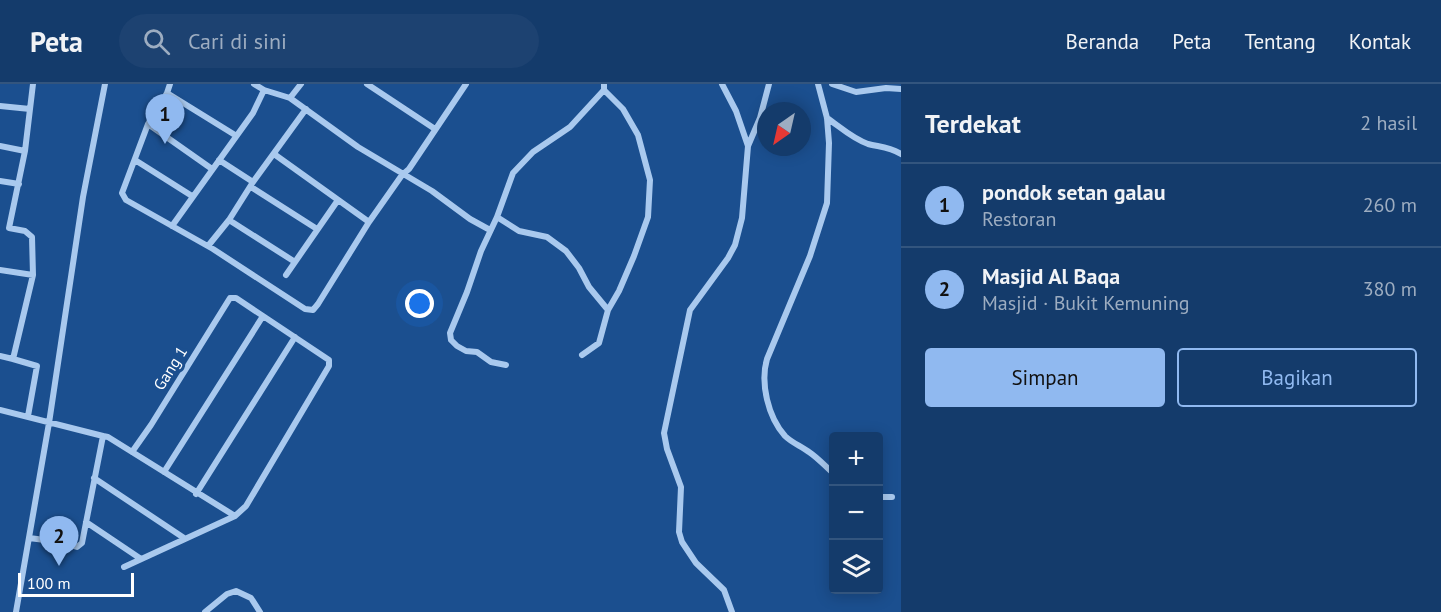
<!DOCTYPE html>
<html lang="id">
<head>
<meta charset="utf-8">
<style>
  body { margin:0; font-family:"PT Sans",sans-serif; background:#1d4271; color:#f1f3f6 }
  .controls { position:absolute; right:18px; bottom:18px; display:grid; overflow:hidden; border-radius:6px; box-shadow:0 3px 15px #0003 }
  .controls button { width:54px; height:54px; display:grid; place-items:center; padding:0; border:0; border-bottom:2px solid #33557e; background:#143b6b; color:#f1f3f6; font:30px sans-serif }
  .compass { position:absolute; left:757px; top:18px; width:54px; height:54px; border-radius:50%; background:#143b6b; box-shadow:0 3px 15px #0003; rotate:214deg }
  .scale { position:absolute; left:18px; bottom:15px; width:116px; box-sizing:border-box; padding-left:6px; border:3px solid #fff; border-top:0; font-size:16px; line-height:21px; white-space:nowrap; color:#fff; -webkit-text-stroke:4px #1b4f8f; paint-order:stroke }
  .you { position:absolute; left:420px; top:220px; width:21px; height:21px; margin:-15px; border:4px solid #fff; border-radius:50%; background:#1a73e8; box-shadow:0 0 0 9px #1a73e833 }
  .badge { display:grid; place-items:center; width:39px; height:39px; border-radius:50%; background:#90b9f0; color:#111; font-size:20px; font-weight:700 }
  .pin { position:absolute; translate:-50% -50px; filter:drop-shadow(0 2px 3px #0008) }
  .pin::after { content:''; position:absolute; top:32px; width:21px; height:18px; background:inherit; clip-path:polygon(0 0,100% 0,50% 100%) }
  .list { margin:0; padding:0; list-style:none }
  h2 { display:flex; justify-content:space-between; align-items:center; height:78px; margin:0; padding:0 24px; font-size:26px }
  h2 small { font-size:20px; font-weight:400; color:#9dadc1 }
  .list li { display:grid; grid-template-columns:39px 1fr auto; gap:18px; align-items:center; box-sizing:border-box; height:84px; padding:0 24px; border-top:2px solid #33557e }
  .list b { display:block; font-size:22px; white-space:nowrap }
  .list p { margin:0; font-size:20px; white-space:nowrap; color:#9dadc1 }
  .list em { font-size:20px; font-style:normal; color:#9dadc1 }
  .actions { display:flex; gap:12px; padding:18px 24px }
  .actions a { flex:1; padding:14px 0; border:2px solid #90b9f0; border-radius:6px; text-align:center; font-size:21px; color:#90b9f0 }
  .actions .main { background:#90b9f0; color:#111 }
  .icon { flex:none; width:33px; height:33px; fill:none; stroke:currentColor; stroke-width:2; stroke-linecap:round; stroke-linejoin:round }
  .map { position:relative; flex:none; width:901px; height:528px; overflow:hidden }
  header { display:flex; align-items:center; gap:36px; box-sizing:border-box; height:84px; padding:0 30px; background:#143b6b; border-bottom:2px solid #33557e }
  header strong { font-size:28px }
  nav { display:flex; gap:33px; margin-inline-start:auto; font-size:21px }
  .search { width:420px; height:54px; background:#1d4271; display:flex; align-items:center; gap:15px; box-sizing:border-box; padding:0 21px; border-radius:33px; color:#9dadc1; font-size:22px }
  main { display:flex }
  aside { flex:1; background:#143b6b }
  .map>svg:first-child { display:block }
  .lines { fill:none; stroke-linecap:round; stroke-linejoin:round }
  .street { stroke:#a9c9ee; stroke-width:6 }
  .labels { text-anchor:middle; stroke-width:6; stroke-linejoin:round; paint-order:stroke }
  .street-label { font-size:16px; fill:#fff; stroke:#1b4f8f }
</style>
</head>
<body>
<header>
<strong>Peta</strong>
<div class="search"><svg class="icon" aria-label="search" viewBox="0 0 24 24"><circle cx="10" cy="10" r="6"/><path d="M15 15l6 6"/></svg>Cari di sini</div>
<nav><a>Beranda</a><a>Peta</a><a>Tentang</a><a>Kontak</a></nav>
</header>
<main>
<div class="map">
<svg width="901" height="528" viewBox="0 0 901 528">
  <rect width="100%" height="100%" fill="#1b4f8f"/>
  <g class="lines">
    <path class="street" d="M170 0 167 9 148 40 122 109 126 116 213 165 305 225 313 226 318 220 369 138 402 91 409 85 466 0
      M254 0 264 6 290 14 358 63 432 107 470 135 490 146
      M367 0 435 45
      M722 0 736 27 748 62 742 134 735 161 728 174 690 226 664 349 667 365 681 403 679 448 682 458 696 479 724 506 732 528
      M818 0 827 34 829 59 827 119 810 172 767 275C760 299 768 333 785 352 792 359 801 362 809 368 818 374 825 382 834 390
      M832 0 856 8 886 4 901 5
      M167 9 235 51
      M290 14 301 0
      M0 22 30 25
      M827 34C840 43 853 55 868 60 880 63 890 63 901 70
      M148 40 212 85
      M0 62 25 67
      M748 62 760 34 769 0
      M274 70 369 138
      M135 76 192 112
      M219 76 253 98
      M0 97 19 100
      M251 103 317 145
      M497 133 519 147 547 153 566 167 579 184 589 203 608 226
      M229 136 295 178
      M172 142 253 29 264 6
      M208 162 229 136 253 98 306 25
      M0 186 33 191
      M286 191 338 116
      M582 271 599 259 608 226 619 207 634 172 648 133 650 96 638 51 623 25 604 6
      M0 272 13 275
      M506 281 491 278 477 268 466 267 457 262 451 256 450 249 467 208 481 167 497 133 513 89 533 68 570 43 604 6V0
      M0 326 103 352
      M28 332 37 282 13 275 33 191 32 153 25 147 9 144 25 67 33 0
      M164 388 263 232
      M94 394 184 454
      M196 410 295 253
      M878 413H892
      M86 438 141 475
      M29 454 61 458 77 463 82 459 103 352 108 353 235 432
      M124 483 235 432 246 422 329 282V276L236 214H230L151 341 132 368
      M16 528 49 339 83 113 105 0
      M205 528 227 510 236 507 251 514 260 528"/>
  </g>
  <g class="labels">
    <g class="street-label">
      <text transform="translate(170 284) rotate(-58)" y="6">Gang 1</text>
    </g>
  </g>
</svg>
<div class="controls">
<button>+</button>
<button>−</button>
<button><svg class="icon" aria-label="layers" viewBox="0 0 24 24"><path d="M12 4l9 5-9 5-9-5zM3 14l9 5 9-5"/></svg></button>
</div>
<svg class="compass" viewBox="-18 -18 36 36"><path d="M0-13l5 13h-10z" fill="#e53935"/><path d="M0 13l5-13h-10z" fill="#9dadc1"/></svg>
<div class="scale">100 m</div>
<div class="you"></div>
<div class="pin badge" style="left:165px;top:60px">1</div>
<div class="pin badge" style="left:59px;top:482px">2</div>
</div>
<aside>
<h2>Terdekat<small>2 hasil</small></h2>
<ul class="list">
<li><span class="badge">1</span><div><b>pondok setan galau</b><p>Restoran</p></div><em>260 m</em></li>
<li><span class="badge">2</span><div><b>Masjid Al Baqa</b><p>Masjid · Bukit Kemuning</p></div><em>380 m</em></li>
</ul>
<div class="actions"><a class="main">Simpan</a><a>Bagikan</a></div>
</aside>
</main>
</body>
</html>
